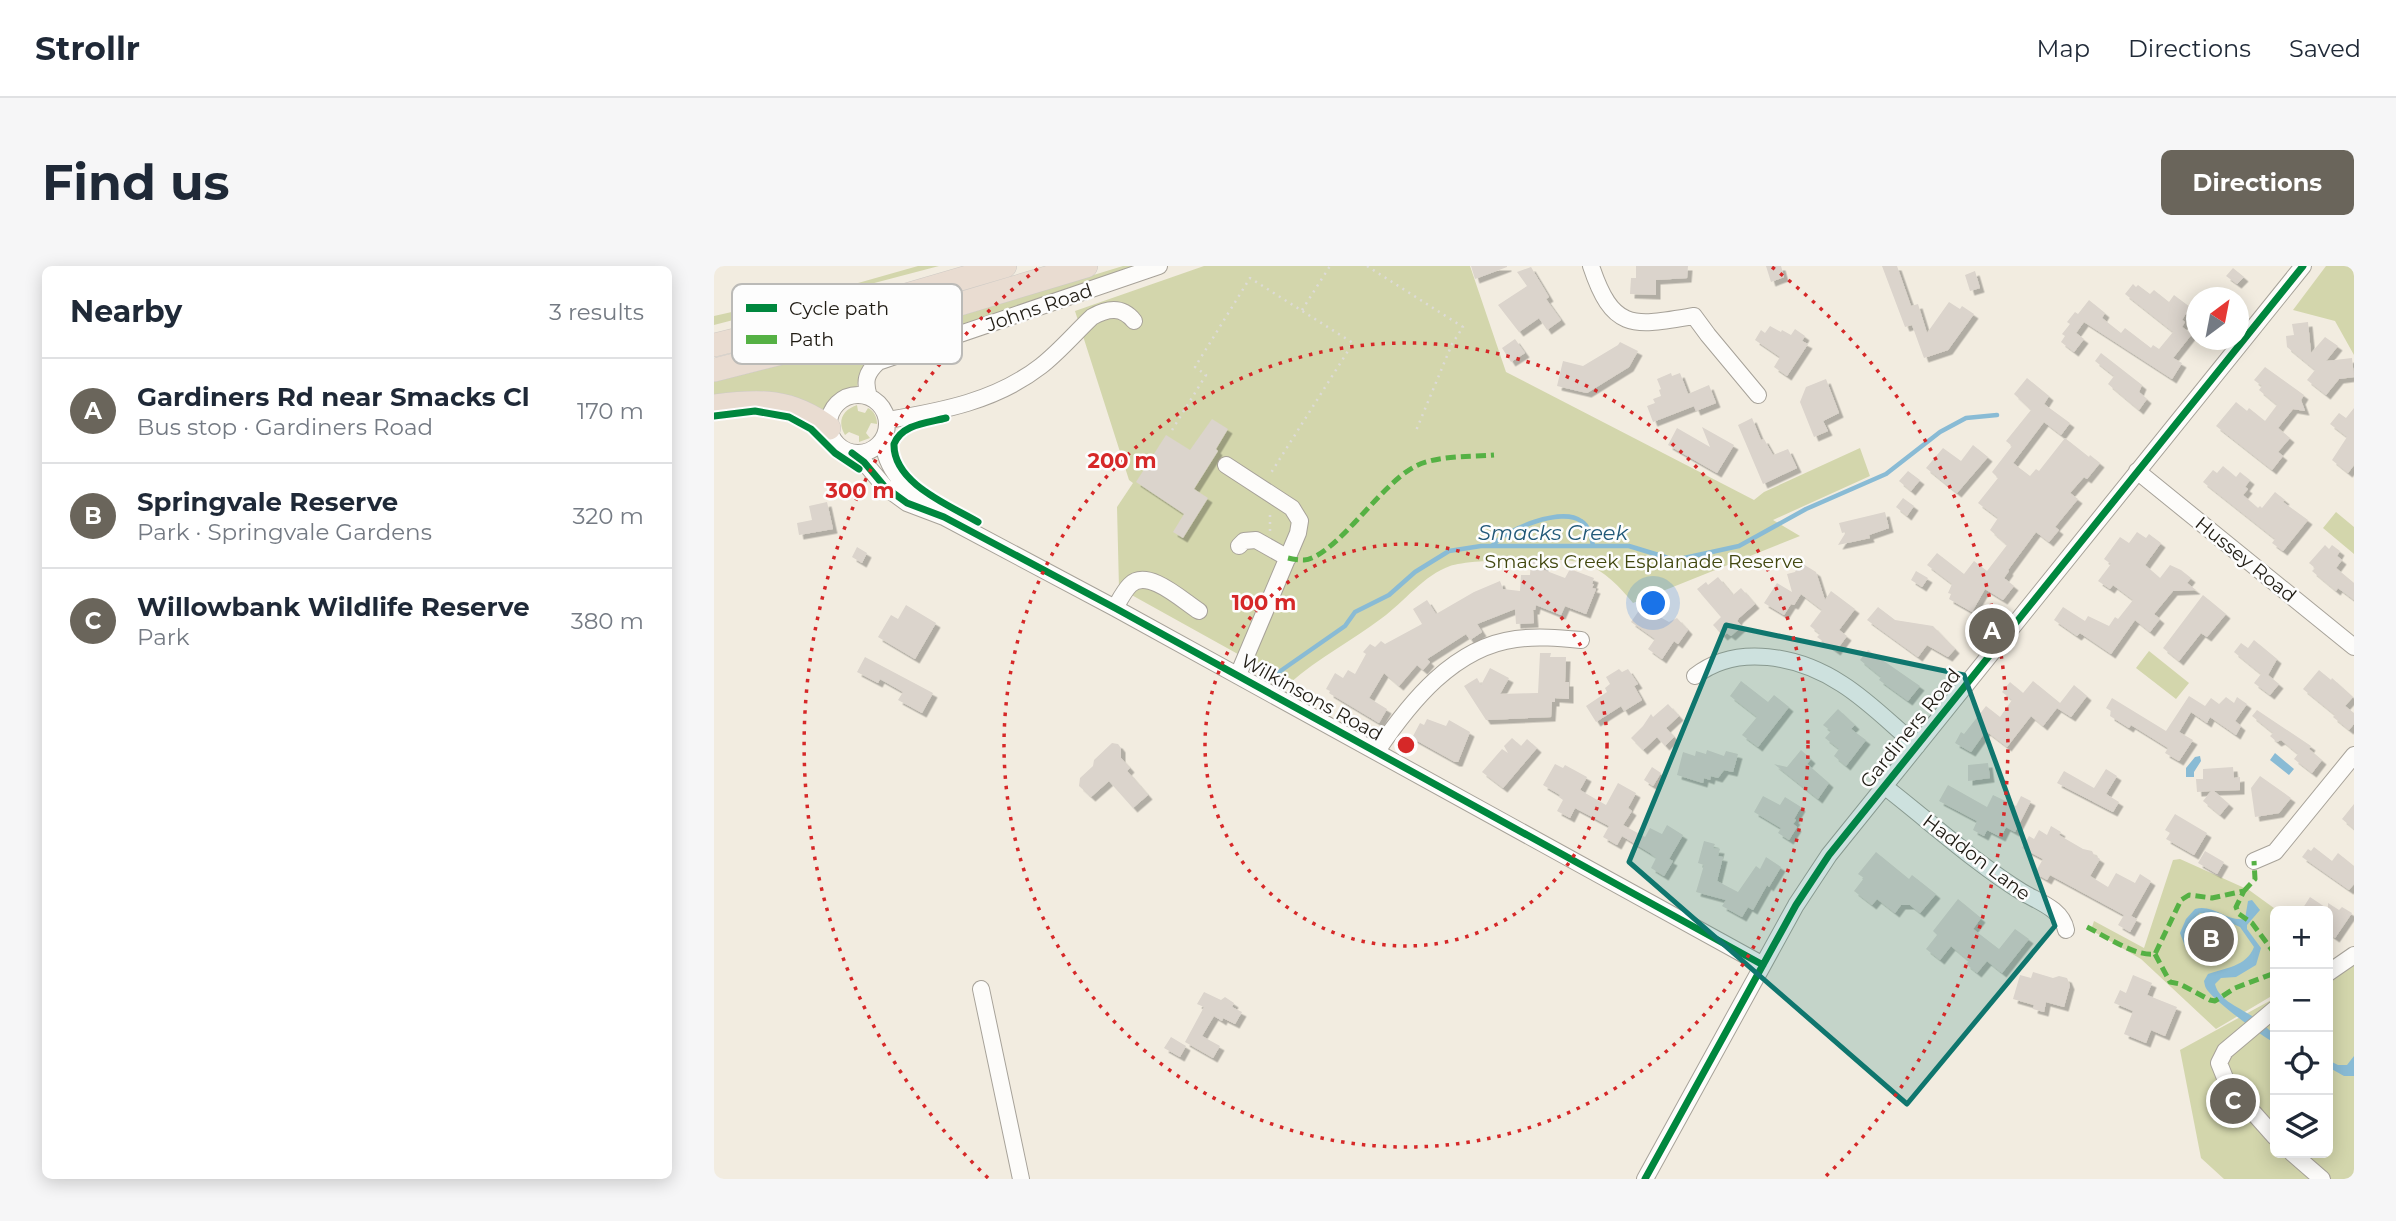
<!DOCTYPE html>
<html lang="en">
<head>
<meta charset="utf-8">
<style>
  body { margin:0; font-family:Montserrat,sans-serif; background:#f6f6f7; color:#1f2937 }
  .controls { position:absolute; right:21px; bottom:21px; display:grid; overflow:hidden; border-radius:10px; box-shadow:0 4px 18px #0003 }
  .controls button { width:63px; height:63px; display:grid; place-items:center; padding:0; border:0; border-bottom:2px solid #e0e1e3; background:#fff; color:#1f2937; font:35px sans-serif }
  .compass { position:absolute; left:1472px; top:21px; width:63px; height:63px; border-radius:50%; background:#fff; box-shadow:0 4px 18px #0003; rotate:32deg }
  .you { position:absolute; left:940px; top:338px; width:24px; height:24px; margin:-18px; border:5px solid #fff; border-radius:50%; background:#1a73e8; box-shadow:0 0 0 10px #1a73e833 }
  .badge { display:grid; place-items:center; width:46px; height:46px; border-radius:50%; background:#6a655b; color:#fff; font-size:23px; font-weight:700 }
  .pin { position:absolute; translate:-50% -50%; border:4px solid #fff; box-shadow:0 2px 7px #0006 }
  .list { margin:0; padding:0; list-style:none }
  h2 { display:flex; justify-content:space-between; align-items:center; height:91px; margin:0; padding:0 28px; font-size:30px }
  h2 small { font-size:23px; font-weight:400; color:#747a83 }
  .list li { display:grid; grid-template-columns:46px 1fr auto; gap:21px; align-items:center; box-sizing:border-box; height:105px; padding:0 28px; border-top:2px solid #e0e1e3 }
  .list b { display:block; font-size:26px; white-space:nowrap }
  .list p { margin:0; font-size:23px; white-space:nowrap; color:#747a83 }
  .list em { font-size:23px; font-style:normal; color:#747a83 }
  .icon { flex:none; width:38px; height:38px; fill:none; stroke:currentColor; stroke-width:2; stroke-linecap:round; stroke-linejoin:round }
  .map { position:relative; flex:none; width:1640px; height:913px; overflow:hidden; border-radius:10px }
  header { display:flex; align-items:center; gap:42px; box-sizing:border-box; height:98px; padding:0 35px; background:#fff; border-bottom:2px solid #e0e1e3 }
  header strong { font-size:33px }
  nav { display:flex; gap:38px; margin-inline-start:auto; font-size:24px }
  .intro { display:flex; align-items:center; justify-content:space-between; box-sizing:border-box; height:168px; padding:0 42px }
  h1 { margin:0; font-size:49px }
  .button { padding:18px 32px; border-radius:10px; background:#6a655b; color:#fff; font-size:24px; font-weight:700 }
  main { display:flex; gap:42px; padding:0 42px }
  aside { flex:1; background:#fff; border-radius:10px; box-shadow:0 4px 18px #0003 }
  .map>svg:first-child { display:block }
  .green { fill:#d3d6ac }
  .water { fill:#89bbd5 }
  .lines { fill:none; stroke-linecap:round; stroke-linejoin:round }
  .stream { stroke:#89bbd5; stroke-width:4.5 }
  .building { fill:#dbd4cc; filter:url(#shadow) }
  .minor-casing { stroke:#a7a299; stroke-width:18 }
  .highway-casing { stroke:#cecac5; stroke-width:24 }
  .path { stroke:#dddbd7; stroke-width:2.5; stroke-dasharray:2 5; stroke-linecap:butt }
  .minor { stroke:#fdfcfa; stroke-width:16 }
  .highway { stroke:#e9dcd1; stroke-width:23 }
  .quiet { stroke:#55b144; stroke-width:5; stroke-dasharray:10 5; stroke-linecap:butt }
  .cycleway-casing { stroke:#fdfdfd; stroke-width:11 }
  .cycleway { stroke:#00873e; stroke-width:7 }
  .marked { fill:#0f766e; fill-opacity:0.2; stroke:#0f766e; stroke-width:5; stroke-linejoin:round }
  .ring { fill:none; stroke:#d62828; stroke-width:3.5; stroke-dasharray:3.5 7 }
  .labels { text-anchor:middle; stroke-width:5; stroke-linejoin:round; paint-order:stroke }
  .street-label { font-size:19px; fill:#201c14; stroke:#fdfdfd }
  .park-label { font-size:19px; fill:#41470f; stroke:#fdfdfd }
  .water-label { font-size:21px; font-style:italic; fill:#225978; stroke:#fdfdfd }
  .key { fill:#fdfdfd; stroke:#bbbab7; stroke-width:2 }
  .key-label { font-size:19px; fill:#201c14 }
  .centre { fill:#d62828; stroke:#fdfdfd; stroke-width:3.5 }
  .ring-label { font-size:21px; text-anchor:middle; font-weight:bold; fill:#d62828; stroke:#fdfdfd; stroke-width:5; stroke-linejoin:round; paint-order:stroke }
</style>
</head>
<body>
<header>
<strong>Strollr</strong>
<nav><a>Map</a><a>Directions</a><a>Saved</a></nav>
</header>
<div class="intro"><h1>Find us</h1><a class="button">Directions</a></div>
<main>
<aside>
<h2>Nearby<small>3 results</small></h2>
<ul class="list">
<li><span class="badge">A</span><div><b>Gardiners Rd near Smacks Cl</b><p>Bus stop · Gardiners Road</p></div><em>170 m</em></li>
<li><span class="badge">B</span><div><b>Springvale Reserve</b><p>Park · Springvale Gardens</p></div><em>320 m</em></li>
<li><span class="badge">C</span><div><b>Willowbank Wildlife Reserve</b><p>Park</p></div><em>380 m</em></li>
</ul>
</aside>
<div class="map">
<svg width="1640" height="913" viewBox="0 0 1640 913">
  <defs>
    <filter id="shadow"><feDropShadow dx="4.5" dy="4.5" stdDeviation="0" flood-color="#0004"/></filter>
  </defs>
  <rect width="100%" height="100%" fill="#f2ece0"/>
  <path class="green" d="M204 0H225L0 59V50L137 19Z
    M409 0H432L153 96 145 108 143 121C127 124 117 132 110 146L0 133V116L174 72Z
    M490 0H756L792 106 1040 234 1050 226 1146 182 1156 210 1059 254 1086 270 919 337C905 320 891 305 870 297 852 291 754 293 736 300 710 309 690 336 668 352 638 375 604 392 576 417L405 322 403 241 419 217 415 214 361 45Z
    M1612 0H1640V89L1621 55 1579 44Z
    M143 139 144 145 151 147 154 142C160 145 163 151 163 158L157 157 152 167 156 172 145 176V170L135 166 131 169C123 156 128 144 143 139Z
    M1622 246 1640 261V288L1609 262Z
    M1435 385 1475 417 1462 433 1422 402Z
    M1466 593 1535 624 1564 645H1561V728L1502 763 1427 693 1377 664 1380 655 1430 682 1459 594Z
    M1640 685V913H1510L1487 892 1466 784 1561 732V887H1614V703Z"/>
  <path class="water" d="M1561 487 1580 503 1575 509 1556 494Z
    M1486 490 1487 495 1480 506V511H1472V502L1481 491Z
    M1538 634 1546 644 1533 659V663L1547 682 1542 699 1522 711 1507 712 1501 718C1505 736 1530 743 1544 754 1550 759 1555 764 1561 769V777C1550 772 1501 735 1494 725 1491 721 1491 720 1490 715L1494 708C1511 702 1532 701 1540 681L1526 661 1501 650 1486 647C1469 661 1478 666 1478 684L1472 683 1466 667 1472 653 1481 643C1500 638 1512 656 1531 653L1534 635Z
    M1640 790V810H1630L1614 801V794L1624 799H1633Z"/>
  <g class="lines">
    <path class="stream" d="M779 279C792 263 848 241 867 255 875 260 877 270 879 279
      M565 406 631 360 641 346 675 329 701 306 735 285 767 280H915L961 294 1025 280 1092 243 1172 208 1226 166 1252 152 1283 149"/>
  </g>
  <path class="building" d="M757 0H793V1L761 13Z
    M922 0H974L973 12 942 14V29L916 28 917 12H922Z
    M1052 0H1067L1070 11 1057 16Z
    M1168 0H1183L1197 40 1204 38 1213 67 1235 36 1246 43 1248 40 1260 48 1234 84 1210 92 1198 59 1191 61Z
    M817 1 835 31 832 33 847 54 833 64 825 52 805 66 784 39 813 20 803 6Z
    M1519 2 1530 11 1523 18 1512 10Z
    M1261 5 1266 22 1256 25 1251 9Z
    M1419 18 1422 21 1424 19 1436 28 1440 24 1455 36 1460 29 1476 41 1468 54 1471 56 1468 61 1478 68 1459 92 1468 97 1458 113 1370 56 1362 67 1370 73 1360 86 1347 76 1351 70 1348 68 1356 58 1353 56 1361 46 1364 48 1375 34 1391 47 1388 52 1407 67 1411 62 1437 82 1439 79 1445 83 1459 66 1411 28Z
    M1594 56 1597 87 1611 71 1624 80 1612 95 1638 92 1640 111 1625 113 1612 129 1593 114 1601 104 1573 81 1572 70 1580 69 1578 58Z
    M1056 60 1067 66 1068 64 1077 69 1081 63 1091 70 1088 75 1094 78 1073 110 1060 101 1066 91 1041 74 1047 64 1051 67Z
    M801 73 811 87 797 96 788 82Z
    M906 76 924 85 915 101 873 127 843 120 849 95 869 100 904 79Z
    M1387 87 1428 119 1425 126 1433 133 1425 144 1394 118 1400 110 1381 95Z
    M1551 101 1590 129 1587 134 1591 145 1579 143 1564 162 1576 172 1564 186 1569 190 1558 204 1502 160 1522 136 1533 145 1535 142 1551 155 1563 139 1545 124 1548 120 1540 114Z
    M957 107 958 110 966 107 974 128 995 119 1002 137 982 145 980 140 939 156 933 140 941 137 939 133 947 130 945 124 947 123 943 113Z
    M1313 112 1335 130 1330 138 1356 157 1347 169 1330 156 1299 197 1316 210 1322 203 1325 205 1351 172 1375 191 1376 189 1386 197 1373 213 1370 211 1356 227 1364 233 1341 261 1345 264 1335 276 1322 266 1294 304 1295 305 1290 312 1300 320 1289 334 1271 323 1258 346 1235 333 1237 328 1234 327 1238 318 1213 299 1223 287 1250 308 1260 295 1273 305 1293 279 1276 264 1284 252 1264 237 1284 212 1278 206 1298 180 1292 175 1317 144 1300 128Z
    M1112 113 1125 147 1109 155 1114 165 1100 171 1086 136 1092 121Z
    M1640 142V199L1634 207 1618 194 1633 171 1616 158 1625 147 1632 152Z
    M1038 152 1047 174 1050 173 1059 189 1074 183 1083 202 1049 218 1024 159Z
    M498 153 514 163 502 183 504 185 480 223 494 232 469 272 459 266 470 248 422 216 452 169 476 184Z
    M988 161 1020 179 1003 207 954 179 963 162 996 181Z
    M1259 179 1274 191 1243 227 1212 202 1229 182 1247 195Z
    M1509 200 1522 211 1526 206 1536 214 1531 221 1534 223 1529 229 1544 242 1546 240 1548 242 1561 226 1571 234 1569 236 1594 254 1569 285 1558 277 1561 273 1489 216 1499 204 1503 207Z
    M1194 205 1206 214 1197 225 1185 215Z
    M1189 232 1200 240 1193 250 1182 241Z
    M113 236 119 263 85 269 83 257 98 254 95 240Z
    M1171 246 1175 262 1155 269 1156 272 1124 279 1132 266 1128 267 1125 257Z
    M1423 266 1432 272 1435 268 1447 277 1431 299 1446 312 1456 299 1467 304 1477 312 1473 317 1482 324 1459 325 1440 348 1446 353 1436 366 1421 354 1397 388 1366 367 1363 370 1340 354 1349 341 1371 355 1374 350 1395 360 1401 351 1404 353 1419 334 1399 319 1396 323 1384 315 1397 298 1390 293 1406 271 1415 277Z
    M1611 279 1615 283 1618 279 1626 285 1623 290 1628 294 1622 302 1640 317V334L1624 322 1622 325 1598 305 1601 302 1595 297Z
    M143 281 153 287 148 297 138 291Z
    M817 295 830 296V304L851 312 856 303 880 312 878 318H880L878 322 882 323 872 348 851 340 847 349 822 339 821 344H819L820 357 802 358 801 343 763 358 768 366 756 374 752 368 713 393 716 396 709 404 703 399 685 420 670 407 655 432 673 443 665 457 615 427 616 425 612 423 621 407 629 412 634 404 641 408 652 388 649 386 656 378 661 381 667 375 671 378 708 358 699 343 713 334 722 348 760 326 786 315 789 323 806 325 807 309H816Z
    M1089 298 1102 306 1111 334 1117 325 1141 343 1125 364 1133 370 1122 385 1103 371 1106 368 1096 360 1108 344 1087 328 1080 339 1077 338 1070 349 1050 337 1063 317 1078 326 1073 308 1081 306 1084 300Z
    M1202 305 1214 312 1208 321 1197 314Z
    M1004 311 1019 329 1027 322 1041 338 1025 352 1023 355 1028 360 1017 370 1013 367 1009 370 999 359 1007 351 983 323 992 316 994 319Z
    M1489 329 1512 348 1493 371 1487 367 1465 395 1449 382Z
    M192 339 222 357 201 393 164 371 177 349 184 353Z
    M1164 341 1181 354 1219 360 1241 383 1234 391 1213 379 1204 391 1153 354Z
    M926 343 933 348 935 345 955 356 963 352 974 364 964 378 960 375 948 393 934 383 941 373 917 356Z
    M1540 374 1563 393 1554 409 1565 418 1556 429 1540 417 1547 408 1520 386 1527 377 1534 382Z
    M1154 384 1206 420 1194 435 1165 414 1167 411 1146 394Z
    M826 387H837L836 391H852L851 416H855V433L841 432V436H838L837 451 772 454 750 420 763 412 767 419 776 402 795 412 786 428 824 427Z
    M151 391 219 427 208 447 184 434 189 426 166 413 164 417 143 406Z
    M905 403 908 406 914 403 924 418 920 420 928 434 910 445 907 440 882 456 872 440 893 426 891 422 896 418 892 411Z
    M1605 404 1617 414 1618 412 1639 431 1631 440 1640 447V458L1635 464 1619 451 1621 449 1589 423Z
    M1027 415 1054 436 1060 429 1075 441 1044 481 1028 469 1043 451 1016 430Z
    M1319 415 1346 437 1360 419 1373 430 1357 451 1343 442 1329 460 1317 450 1293 481 1272 465 1257 486 1241 477 1247 466 1250 468 1272 440 1286 451 1298 434 1288 426 1296 416 1309 427Z
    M1475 430 1491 440 1497 432 1505 438 1512 431 1520 437 1523 431 1533 438 1521 455 1527 460 1522 469 1496 451 1493 457 1477 446 1465 466 1479 474 1465 495 1451 487 1454 482 1417 459 1415 462 1396 450 1397 445 1392 442 1398 432 1452 465Z
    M954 438 965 450 952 462 960 471 951 480 943 471 929 484 917 472 929 460 937 448 939 451Z
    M1124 443 1141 459 1137 463 1152 474 1132 500 1120 490 1125 483 1111 472 1117 465 1109 459Z
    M1543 444 1597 480 1595 483 1608 494 1598 507 1580 493 1584 488 1567 474 1563 476 1556 470 1559 467 1538 450Z
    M713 453 732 460 735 454 756 466 744 496H741L698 472 706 457 710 459Z
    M798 472 807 480 813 473 823 482 789 522 768 506 788 483 794 487 790 480Z
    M398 477 404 478 407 482V492L416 502 413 505 434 529 419 542 395 515 377 531 365 520 366 512 379 500 380 494Z
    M993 484 1010 490 1012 485 1024 488 1019 506 1010 504 1004 512 997 510 996 514 990 512 989 517 963 509 969 486 981 490 982 485 992 488Z
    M1087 484 1097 493 1093 498 1115 517 1104 533 1060 498 1073 501Z
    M1274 497 1276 512 1254 515V499Z
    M841 498 849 502 851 499 873 511 866 524 892 539 904 517 922 527 914 542 918 545 909 559 931 571 936 562 948 568 953 559 969 569 955 593 959 595 950 610 937 602 942 592 936 587 908 570 903 579 889 571 895 560 861 542 856 552 843 545 849 534 845 531 846 529 829 519Z
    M938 501 947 507 939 520 930 514Z
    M1519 501 1520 512 1526 511V524L1500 525 1515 538 1506 549 1489 535 1497 525 1483 526 1482 513H1489V503Z
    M1392 503 1403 510 1392 528 1405 536 1399 546 1343 517 1350 505 1380 522Z
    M1546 510 1577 532 1565 547 1541 551 1537 522Z
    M1234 519 1273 541 1279 529 1302 540 1307 530 1317 535 1301 566 1292 561 1287 571 1273 564 1270 570 1259 564 1263 555 1225 535Z
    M1049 530 1066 539 1071 531 1087 541 1080 553 1082 554 1079 558 1083 561 1075 574 1064 567 1067 562 1040 546Z
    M1640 538V563L1628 553Z
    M1461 548 1493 567 1480 589 1452 573 1456 567 1451 564Z
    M1337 560 1347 566 1345 569 1369 583 1378 585 1380 589 1386 593 1376 610 1394 621 1402 607 1421 617 1426 608 1437 615 1417 650 1423 653 1416 666 1404 659 1410 649 1336 609 1333 614 1321 607 1329 593 1308 582 1315 570 1320 573 1325 564 1333 569Z
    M990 575 1001 578 999 582 1006 583 1004 590 1009 591 1003 615 1024 626 1042 600 1046 603 1052 591 1067 601 1055 621 1053 619 1039 644 1034 641 1028 651 1008 640 1012 634 982 626 990 599 984 597Z
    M1600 581 1618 595 1624 587 1640 600V618L1635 624 1588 591 1594 583 1597 585Z
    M1491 585 1510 596 1503 608 1484 597Z
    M1162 586 1195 613 1198 609 1222 628 1206 647 1196 639H1187L1181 647 1163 633 1158 639 1140 625 1150 612 1144 608Z
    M1596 631 1614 643V637L1625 644 1628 641 1638 647 1621 672 1614 667V645H1587Z
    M1244 633 1267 652 1259 663 1285 683 1301 663 1315 673 1288 707 1273 695 1263 707 1252 698 1255 695 1237 680 1226 694 1212 683 1223 669 1219 665Z
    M1319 706 1339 712 1345 710 1353 712 1356 719 1350 741 1332 736 1330 746 1319 743 1320 739 1299 733 1306 709 1317 712Z
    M1419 709 1438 717 1433 729 1463 741 1451 770 1437 764 1432 777 1410 768 1419 745 1400 737 1406 724 1412 727Z
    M490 726 507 734 511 731 520 737 518 741 528 746 521 758 509 752 508 755 500 750 488 770 506 780 499 792 471 776 490 741 483 738Z
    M457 771 472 780 466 791 450 782Z"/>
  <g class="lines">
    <g class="minor-casing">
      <path id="minor" d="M877 0C899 66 919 60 980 50L994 69 1044 129
        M115 158a29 29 0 1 1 58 0a29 29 0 1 1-58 0Z
        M155 131C150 115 152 107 164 96L445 0
        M174 154C228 145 282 135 327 100 346 85 361 67 378 51 394 42 408 40 420 55
        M169 174C172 207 193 222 218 241
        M138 187 150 196 171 221 193 237 230 251 401 342 1049 699
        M512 199 578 242 586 255 584 267 524 409
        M1423 205 1640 381
        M525 280 530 275 542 274 574 292
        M401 342C405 335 410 325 416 319 434 301 470 336 485 345
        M981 410C1023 377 1085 390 1128 418 1155 435 1178 459 1203 480
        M663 485C696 436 740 381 802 373 823 370 845 372 867 374
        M1170 520C1214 554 1261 597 1308 626 1325 636 1348 643 1352 664
        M1540 595 1561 586 1640 489
        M1614 707 1640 689
        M267 723 307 913
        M1561 743 1511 785 1505 797 1513 817 1561 871
        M1578 887 1608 913
        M931 913 1082 639 1115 589 1589 0"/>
    </g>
    <g class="highway-casing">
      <path id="highway" d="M0 79 144 43 291 0
        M0 104 159 64 372 0
        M0 140C46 134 77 133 115 162"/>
    </g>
    <path class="path" d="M653 0 749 61 738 78 701 167
      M588 44 616 0
      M458 164 492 109 481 101 536 12 639 77 555 210
      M556 265V244"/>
    <use href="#minor" class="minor"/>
    <use href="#highway" class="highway"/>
    <path class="quiet" d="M574 292C578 293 585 294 590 294 621 291 666 219 700 201 722 189 755 191 780 189
      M1530 625 1541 613 1540 595
      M1373 661C1391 670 1422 691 1441 688L1467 634 1475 629 1498 632 1530 625 1522 641 1525 648 1538 657 1561 688
      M1441 688 1456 716 1466 718 1496 734 1501 735 1521 722 1561 707"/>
    <g class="cycleway-casing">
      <path id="cycleway" d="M0 150 41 145 75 151 97 163 121 187 145 203
        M232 152C213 157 188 158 180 178 179 217 235 239 264 256
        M138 187 150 196 171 221 193 237 230 251 401 342 1049 699
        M931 913 1082 639 1115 589 1589 0"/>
    </g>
    <use href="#cycleway" class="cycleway"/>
  </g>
  <path class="marked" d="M1012 359 1250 409 1341 660 1193 838 915 596Z"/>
  <g class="ring">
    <circle cx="692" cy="479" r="201"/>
    <circle cx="692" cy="479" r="402"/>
    <path d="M274 912A602 602 0 0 1 326 1M1058 1A602 602 0 0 1 1110 912"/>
  </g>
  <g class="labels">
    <g class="street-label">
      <text transform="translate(325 41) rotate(-19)" y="7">Johns Road</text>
      <text transform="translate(1532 293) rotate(39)" y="7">Hussey Road</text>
      <text transform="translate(598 431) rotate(29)" y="7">Wilkinsons Road</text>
      <text transform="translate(1196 462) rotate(-51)" y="7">Gardiners Road</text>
      <text transform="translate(1263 591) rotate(37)" y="7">Haddon Lane</text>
    </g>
    <g class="park-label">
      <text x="930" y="302">Smacks Creek Esplanade Reserve</text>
    </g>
    <g class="water-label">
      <text x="839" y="274">Smacks Creek</text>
    </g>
  </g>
  <rect x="18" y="18" width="230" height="80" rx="10" class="key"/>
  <rect x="32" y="38" width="31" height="8" fill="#00873e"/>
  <rect x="32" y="69" width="31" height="9" fill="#55b144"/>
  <g class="key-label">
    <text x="75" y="49">Cycle path</text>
    <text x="75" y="80">Path</text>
  </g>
  <circle cx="692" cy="479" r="10" class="centre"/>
  <g class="ring-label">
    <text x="408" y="202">200 m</text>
    <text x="146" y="232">300 m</text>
    <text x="550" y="344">100 m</text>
  </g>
</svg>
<div class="controls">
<button>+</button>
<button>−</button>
<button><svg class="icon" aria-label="locate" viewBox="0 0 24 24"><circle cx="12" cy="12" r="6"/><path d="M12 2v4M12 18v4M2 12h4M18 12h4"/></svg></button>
<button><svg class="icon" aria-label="layers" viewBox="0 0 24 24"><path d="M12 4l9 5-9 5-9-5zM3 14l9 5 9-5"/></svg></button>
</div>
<svg class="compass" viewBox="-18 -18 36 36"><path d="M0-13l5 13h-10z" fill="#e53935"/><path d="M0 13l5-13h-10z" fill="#747a83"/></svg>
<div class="you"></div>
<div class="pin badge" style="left:1278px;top:365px">A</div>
<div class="pin badge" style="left:1497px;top:673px">B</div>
<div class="pin badge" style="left:1519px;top:835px">C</div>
</div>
</main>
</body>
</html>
